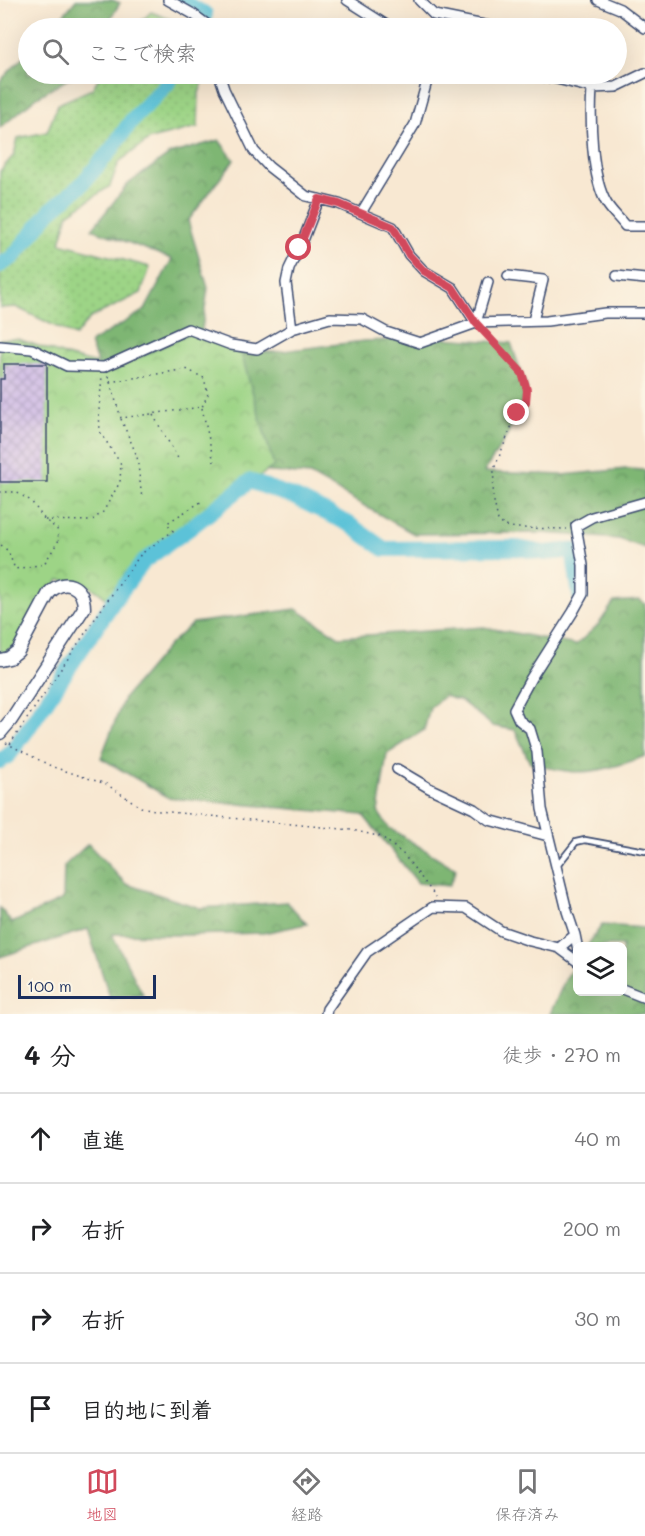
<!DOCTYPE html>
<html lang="ja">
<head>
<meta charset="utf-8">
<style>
  body { margin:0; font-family:Mali,"Klee One",sans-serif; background:#f2f2f2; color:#202124 }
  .controls { position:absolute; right:18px; bottom:18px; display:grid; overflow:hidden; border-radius:9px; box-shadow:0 6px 24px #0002 }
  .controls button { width:54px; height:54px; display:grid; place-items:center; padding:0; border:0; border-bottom:2px solid #e0e0e0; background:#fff; color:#202124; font:30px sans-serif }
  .scale { position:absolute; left:18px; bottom:15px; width:138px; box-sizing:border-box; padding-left:6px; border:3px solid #1b2f5e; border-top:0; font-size:16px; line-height:21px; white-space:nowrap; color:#1b2f5e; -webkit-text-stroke:4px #fcf5e5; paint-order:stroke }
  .stop { position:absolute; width:18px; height:18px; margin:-14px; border:4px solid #d1495b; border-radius:50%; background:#fff }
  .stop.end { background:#d1495b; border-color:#fff; box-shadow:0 2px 6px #0008 }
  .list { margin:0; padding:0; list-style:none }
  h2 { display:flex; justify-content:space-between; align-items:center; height:78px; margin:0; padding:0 24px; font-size:26px }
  h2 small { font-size:20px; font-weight:400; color:#757577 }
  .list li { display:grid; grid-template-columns:39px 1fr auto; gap:18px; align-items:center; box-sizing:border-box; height:90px; padding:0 24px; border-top:2px solid #e0e0e0 }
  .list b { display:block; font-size:22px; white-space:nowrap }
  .list em { font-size:20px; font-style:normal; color:#757577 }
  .icon { flex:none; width:33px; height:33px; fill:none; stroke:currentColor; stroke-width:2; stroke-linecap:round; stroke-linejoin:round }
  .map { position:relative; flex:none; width:645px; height:1014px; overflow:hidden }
  .search { position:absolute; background:#fff; box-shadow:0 6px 24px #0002; left:18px; right:18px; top:18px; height:66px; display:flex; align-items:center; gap:15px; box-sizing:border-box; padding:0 21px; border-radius:33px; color:#757577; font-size:22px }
  .sheet { height:438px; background:#fff }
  nav { display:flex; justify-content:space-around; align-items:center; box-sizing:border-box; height:84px; border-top:2px solid #e0e0e0; background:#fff; font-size:16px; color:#757577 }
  nav a { display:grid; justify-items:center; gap:3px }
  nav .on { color:#d1495b }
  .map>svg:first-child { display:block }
  .grass { fill:url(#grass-dots); stroke:#5c8272; stroke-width:1.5 }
  .forest { fill:url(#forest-crowns); stroke:#4c7268; stroke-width:1.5 }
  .park { fill:url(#park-crowns); stroke:#5c8272; stroke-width:1.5 }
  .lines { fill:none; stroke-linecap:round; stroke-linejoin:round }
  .river { stroke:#5bc2d8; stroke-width:16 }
  .building { fill:url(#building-cross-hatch) }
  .service-casing { stroke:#3c4b6f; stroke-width:8 }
  .minor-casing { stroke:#3c4b6f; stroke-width:12 }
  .tertiary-casing { stroke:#3c4b6f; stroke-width:15 }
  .path { stroke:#3c4b6f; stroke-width:1.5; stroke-dasharray:1.5 4.5; stroke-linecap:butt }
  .service { stroke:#fff; stroke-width:4.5 }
  .minor { stroke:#fff; stroke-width:9 }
  .tertiary { stroke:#fff; stroke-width:12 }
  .route { stroke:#d1495b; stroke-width:8 }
</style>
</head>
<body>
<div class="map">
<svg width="645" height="1014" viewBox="0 0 645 1014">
  <defs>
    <pattern id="grass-dots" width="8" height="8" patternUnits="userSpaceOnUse" patternTransform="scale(1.5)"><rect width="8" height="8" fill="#9dd486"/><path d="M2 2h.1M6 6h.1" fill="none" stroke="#87b676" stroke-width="1.8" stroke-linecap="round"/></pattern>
    <pattern id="forest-crowns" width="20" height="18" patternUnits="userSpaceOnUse" patternTransform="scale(1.5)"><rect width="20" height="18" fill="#7eb673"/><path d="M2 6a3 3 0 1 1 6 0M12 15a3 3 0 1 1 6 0" fill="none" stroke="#669462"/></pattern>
    <pattern id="park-crowns" width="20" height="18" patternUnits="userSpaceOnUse" patternTransform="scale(1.5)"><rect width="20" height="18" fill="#9dd486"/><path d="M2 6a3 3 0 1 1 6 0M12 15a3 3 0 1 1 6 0" fill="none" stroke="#87b676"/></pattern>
    <pattern id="building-cross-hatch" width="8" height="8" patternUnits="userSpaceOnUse" patternTransform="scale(1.5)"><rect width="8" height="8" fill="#ccb7e6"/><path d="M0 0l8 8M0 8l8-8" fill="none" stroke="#a595be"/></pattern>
  </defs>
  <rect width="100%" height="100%" fill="#fcf5e5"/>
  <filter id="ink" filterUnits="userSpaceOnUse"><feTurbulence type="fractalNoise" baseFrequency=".0167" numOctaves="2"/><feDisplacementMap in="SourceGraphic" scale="12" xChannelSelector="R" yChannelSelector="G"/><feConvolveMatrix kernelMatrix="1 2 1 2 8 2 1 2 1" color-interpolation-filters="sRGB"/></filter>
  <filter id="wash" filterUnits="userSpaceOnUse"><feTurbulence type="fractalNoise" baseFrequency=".008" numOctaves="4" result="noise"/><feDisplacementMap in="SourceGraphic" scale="24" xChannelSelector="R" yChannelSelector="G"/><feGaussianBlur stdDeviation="1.35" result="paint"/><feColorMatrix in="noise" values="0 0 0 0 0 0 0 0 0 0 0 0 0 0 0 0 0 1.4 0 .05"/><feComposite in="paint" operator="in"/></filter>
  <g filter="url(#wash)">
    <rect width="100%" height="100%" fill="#f8e8d2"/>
    <path class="grass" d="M151 12 186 25 190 28H134Z
      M101 74H206L199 93 198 127 150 139 119 162 110 186 68 214 60 243 150 267 141 293 90 318 75 336 16 307 0 308V171L14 155 18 138 47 132 58 104 92 89Z"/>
    <path class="forest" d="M76 0H112L120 3 105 28H52Z
      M28 52V74H77L37 97 0 128V81Z
      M219 140 234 160 188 221 208 288 199 350 275 352 364 341 443 338 511 343 527 389 507 436 484 472 563 475 626 469 645 470V548L619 539 543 533 414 534 310 475 233 469 136 470 90 343 145 310 172 259 92 229 128 184 170 154Z
      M640 600 645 604V756C622 765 592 775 567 771 555 770 542 765 530 763L515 730 493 726 461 701 444 696 430 708 424 730 387 754 378 812 389 828 456 869 449 886 418 883 363 815 169 798 101 758 124 698 169 645 193 623 296 609 339 637 484 627 576 645 599 624 614 602Z
      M88 844 126 884 200 908 287 902 307 924 263 933 184 935 112 934 143 995 110 998 88 929 0 957V908L12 923 63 899 64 866Z
      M602 925 645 928V1014H550L565 980 577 960 578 992H622V946H587Z"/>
    <path class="park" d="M196 330 239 346 274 466 150 556 114 605C92 585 88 583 59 580L14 647 5 653 0 654V339H18L70 357 116 369Z"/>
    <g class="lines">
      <path class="river" d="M178 0 205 14 201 28
        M0 265 13 257 50 211 80 186 111 150 132 120 167 84 172 74
        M0 761 9 755 27 730 113 602 144 561 190 528 250 481 296 498 349 524 384 549 518 548 545 553 573 550 580 596"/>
    </g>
    <g id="blocks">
      <path class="building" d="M4 364H47V482H0V379H4Z"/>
    </g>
  </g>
  <g filter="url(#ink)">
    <use href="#blocks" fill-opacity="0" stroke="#3c4b6f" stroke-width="1.5"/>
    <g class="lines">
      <g class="service-casing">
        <path id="service" d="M557 866 576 842 585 840 645 851"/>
      </g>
      <g class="minor-casing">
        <path id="minor" d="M168 0 193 14 212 28
          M347 0 391 28
          M419 0 434 15 499 28
          M598 0 620 9 645 28
          M222 74 221 80 224 89 254 151 269 167 306 196 339 204 393 227 409 255 424 271 453 288 476 323
          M515 74 553 78 592 88 616 87 645 73
          M592 88C590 119 591 178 607 204 612 212 620 219 625 226H645
          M361 213 415 124 429 74
          M508 276 543 280 533 321
          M617 276 645 279
          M476 323 488 282
          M292 329 286 283 289 269 304 238 319 199
          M0 346 32 349 67 366 104 367 188 329 231 345 257 349 292 329 330 318 362 319 386 332 420 343 476 323 547 321 605 313H645
          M397 769 429 788 474 809 489 820 548 836
          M575 935 578 950
          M559 948 575 935 567 911 542 809 537 752 530 729 519 720 514 709 531 678 573 612 583 594V565L576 526 592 517 645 502
          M622 989 645 998
          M326 1014 327 1009 367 952 433 907 466 908 501 931 530 941 559 948 578 962"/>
      </g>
      <g class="tertiary-casing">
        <path id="tertiary" d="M0 660 9 658 18 651 49 593C64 577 84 585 84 608L11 720 0 733"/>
      </g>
      <path class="path" d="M484 333 522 373 527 389 526 402 517 413 494 469 493 497 498 520 504 526 518 528 567 529
        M108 376 110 382 186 369 204 378 208 394 202 407 121 418 110 382
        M202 408 214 462
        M153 415 179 460
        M121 419 137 456 142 499
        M0 492H16L31 501 45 520 57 529 59 540 44 564 15 569 8 551 0 544
        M45 520 91 521 103 512 120 482 121 464 100 432 99 410 102 376
        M6 743 53 767 106 784 141 807 159 811 352 830 382 837 404 855 436 897
        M10 744 105 604 141 554 173 531 167 523 204 500"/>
      <use href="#service" class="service"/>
      <use href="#minor" class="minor"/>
      <use href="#tertiary" class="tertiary"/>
    </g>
  </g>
  <g class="lines" filter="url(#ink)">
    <path class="route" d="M299 248 319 199 339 204 393 227 409 255 424 271 453 288 476 323 522 373 527 390 526 402 517 413"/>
  </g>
</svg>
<div class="controls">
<button><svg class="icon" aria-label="layers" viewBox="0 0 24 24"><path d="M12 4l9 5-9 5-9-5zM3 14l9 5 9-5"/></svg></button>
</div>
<div class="scale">100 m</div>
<div class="stop" style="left:299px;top:248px"></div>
<div class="stop end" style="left:517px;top:413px"></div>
<div class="search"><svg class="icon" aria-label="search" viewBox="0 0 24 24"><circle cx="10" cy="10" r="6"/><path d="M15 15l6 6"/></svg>ここで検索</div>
</div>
<section class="sheet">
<h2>4 分<small>徒歩 · 270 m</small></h2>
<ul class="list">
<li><svg class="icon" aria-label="ahead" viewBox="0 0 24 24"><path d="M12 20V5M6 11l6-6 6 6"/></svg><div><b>直進</b></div><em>40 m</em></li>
<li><svg class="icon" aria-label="right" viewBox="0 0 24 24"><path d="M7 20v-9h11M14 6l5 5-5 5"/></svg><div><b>右折</b></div><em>200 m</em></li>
<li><svg class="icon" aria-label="right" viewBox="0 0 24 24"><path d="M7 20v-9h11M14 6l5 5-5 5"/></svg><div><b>右折</b></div><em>30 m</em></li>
<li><svg class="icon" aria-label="arrive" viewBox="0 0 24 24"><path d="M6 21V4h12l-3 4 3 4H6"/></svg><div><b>目的地に到着</b></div></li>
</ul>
</section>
<nav>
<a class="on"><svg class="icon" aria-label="map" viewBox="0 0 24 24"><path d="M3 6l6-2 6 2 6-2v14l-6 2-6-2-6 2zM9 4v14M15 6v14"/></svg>地図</a>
<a><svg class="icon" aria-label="directions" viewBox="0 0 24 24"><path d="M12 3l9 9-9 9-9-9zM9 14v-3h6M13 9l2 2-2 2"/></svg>経路</a>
<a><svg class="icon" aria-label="saved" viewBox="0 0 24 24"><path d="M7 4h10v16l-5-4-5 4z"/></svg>保存済み</a>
</nav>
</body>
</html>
